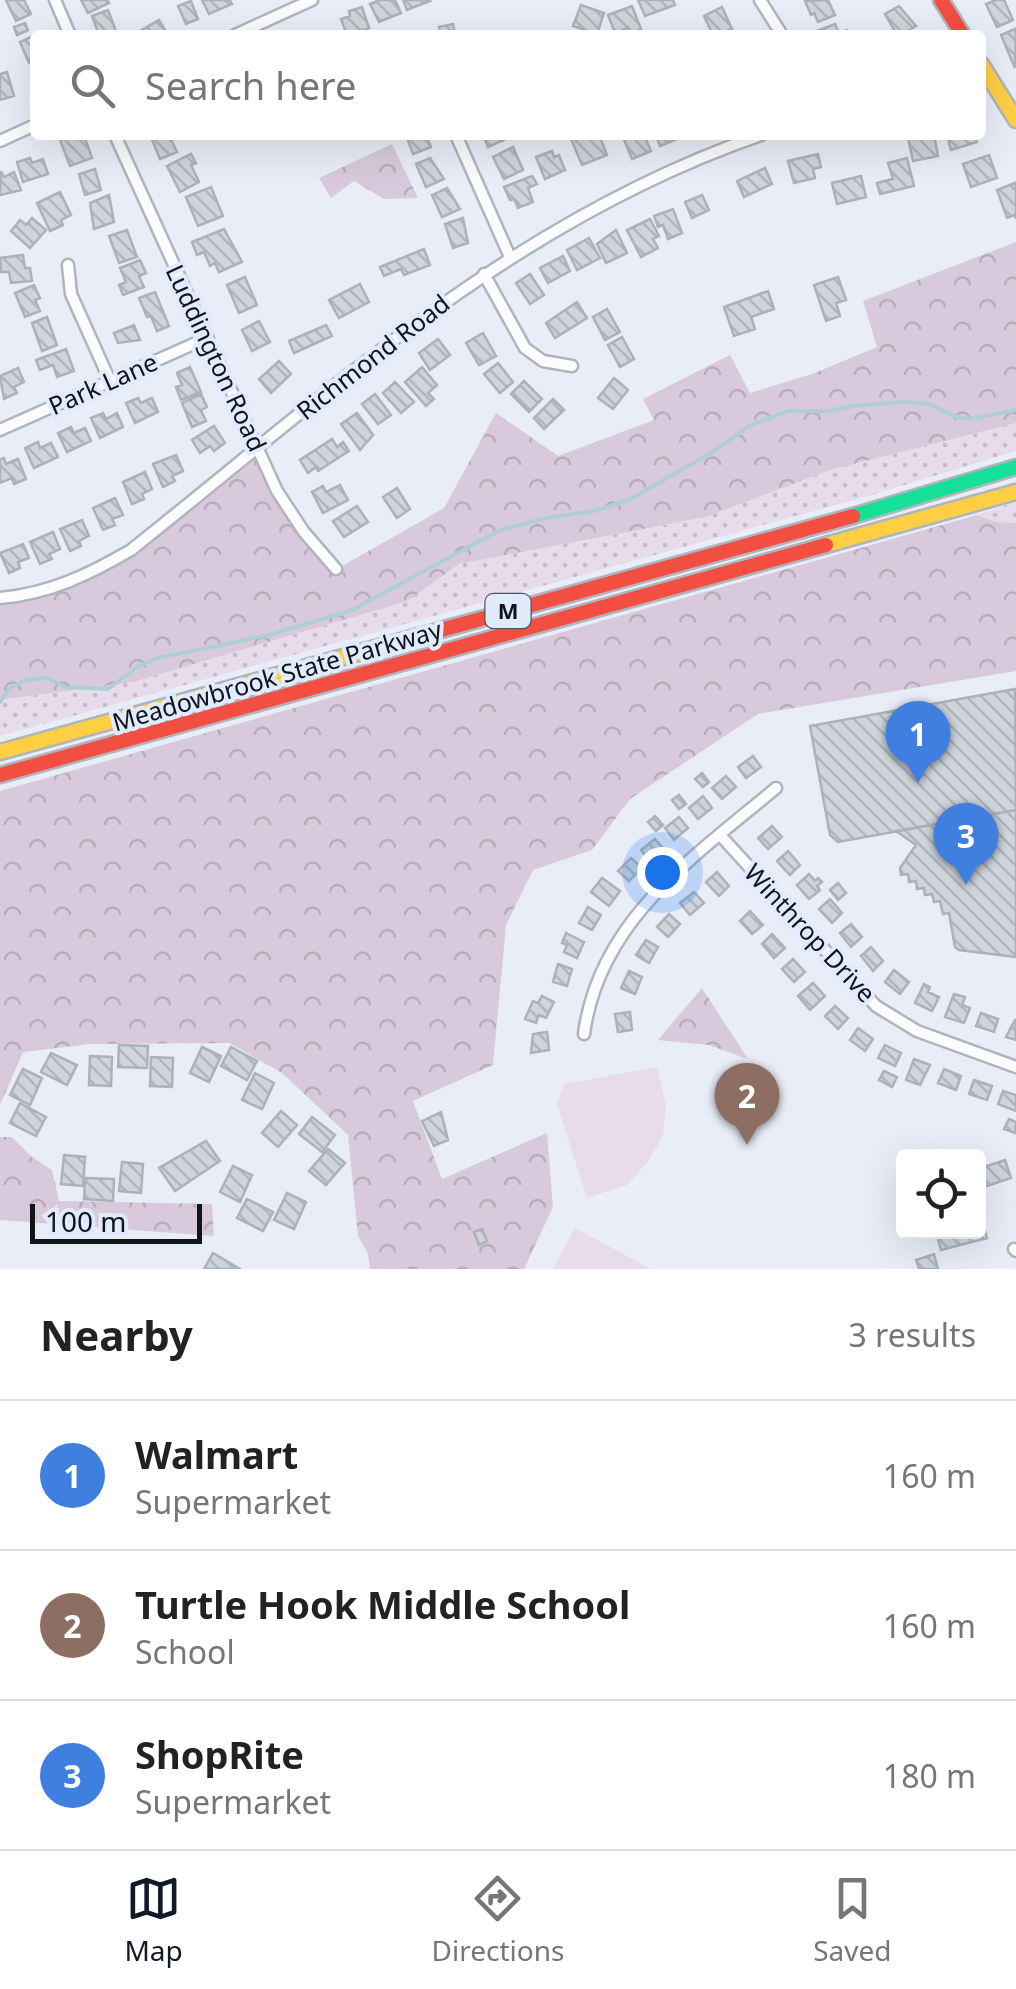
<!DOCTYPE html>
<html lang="en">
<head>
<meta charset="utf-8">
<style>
  body { margin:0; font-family:"Noto Sans",sans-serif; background:#f6f6f6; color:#222 }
  .controls { position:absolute; right:30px; bottom:30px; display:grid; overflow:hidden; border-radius:10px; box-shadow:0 10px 40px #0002 }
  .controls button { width:90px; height:90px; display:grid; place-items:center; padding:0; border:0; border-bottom:2px solid #e0e0e0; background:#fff; color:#222; font:50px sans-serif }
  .scale { position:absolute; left:30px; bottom:25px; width:172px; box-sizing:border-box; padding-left:10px; border:5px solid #10141b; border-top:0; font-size:28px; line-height:35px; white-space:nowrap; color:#10141b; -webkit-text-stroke:8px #e2ebfe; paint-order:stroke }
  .you { position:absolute; left:662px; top:872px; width:35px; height:35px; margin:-25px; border:8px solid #fff; border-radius:50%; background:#1a73e8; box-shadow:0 0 0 15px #1a73e833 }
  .badge { display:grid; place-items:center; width:65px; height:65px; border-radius:50%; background:#111827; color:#fff; font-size:32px; font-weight:700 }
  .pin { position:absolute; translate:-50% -82px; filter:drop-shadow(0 2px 5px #0008) }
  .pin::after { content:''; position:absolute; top:52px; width:35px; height:30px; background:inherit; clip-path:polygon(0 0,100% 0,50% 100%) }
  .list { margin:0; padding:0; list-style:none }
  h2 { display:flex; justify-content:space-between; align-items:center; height:130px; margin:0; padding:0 40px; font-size:42px }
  h2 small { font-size:32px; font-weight:400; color:#767676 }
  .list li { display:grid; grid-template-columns:65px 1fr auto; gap:30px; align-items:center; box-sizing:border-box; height:150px; padding:0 40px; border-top:2px solid #e0e0e0 }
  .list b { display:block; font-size:38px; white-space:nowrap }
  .list p { margin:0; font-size:32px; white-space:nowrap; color:#767676 }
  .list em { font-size:32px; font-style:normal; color:#767676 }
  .icon { flex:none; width:55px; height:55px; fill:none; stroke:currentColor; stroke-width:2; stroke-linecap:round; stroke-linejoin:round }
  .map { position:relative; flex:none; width:1016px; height:1269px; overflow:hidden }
  .search { position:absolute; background:#fff; box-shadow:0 10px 40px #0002; left:30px; right:30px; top:30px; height:110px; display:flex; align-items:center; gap:25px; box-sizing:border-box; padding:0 35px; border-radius:10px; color:#767676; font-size:38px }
  .sheet { height:580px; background:#fff }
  nav { display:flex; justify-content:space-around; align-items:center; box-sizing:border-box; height:140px; border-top:2px solid #e0e0e0; background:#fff; font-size:28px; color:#767676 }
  nav a { display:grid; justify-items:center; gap:5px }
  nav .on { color:#111827 }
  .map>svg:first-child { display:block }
  .grass { fill:url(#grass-dots) }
  .forest { fill:url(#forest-crowns) }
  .garden { fill:#e8dcec }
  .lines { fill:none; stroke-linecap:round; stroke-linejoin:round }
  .stream { stroke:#afcfd4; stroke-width:4 }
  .building { fill:url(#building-back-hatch); stroke:#abb2b9; stroke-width:2.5 }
  .street-casing { stroke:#b0b4bd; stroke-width:15 }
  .fast-casing { stroke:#b0b4bd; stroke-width:19 }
  .slow-casing { stroke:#b0b4bd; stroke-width:19 }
  .jam-casing { stroke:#b0b4bd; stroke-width:19 }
  .street { stroke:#fcfcfe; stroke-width:10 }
  .fast { stroke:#16e098; stroke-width:14 }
  .slow { stroke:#ffcf43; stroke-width:14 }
  .jam { stroke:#f24e42; stroke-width:14 }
  .labels { text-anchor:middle; stroke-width:8; stroke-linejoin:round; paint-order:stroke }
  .shield { fill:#e2ebfe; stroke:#4f545f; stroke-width:2.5 }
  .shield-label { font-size:22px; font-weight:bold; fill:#10141b }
  .street-label { font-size:25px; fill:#10141b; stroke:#e2ebfe }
</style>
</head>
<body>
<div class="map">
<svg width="1016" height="1269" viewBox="0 0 1016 1269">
  <defs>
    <pattern id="grass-dots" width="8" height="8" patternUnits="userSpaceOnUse" patternTransform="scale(2.5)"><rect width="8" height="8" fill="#e8dcec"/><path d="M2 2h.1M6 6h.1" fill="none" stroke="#c6bcca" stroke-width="1.8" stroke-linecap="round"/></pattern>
    <pattern id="forest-crowns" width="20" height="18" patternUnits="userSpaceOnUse" patternTransform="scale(2.5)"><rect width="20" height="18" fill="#d8cadc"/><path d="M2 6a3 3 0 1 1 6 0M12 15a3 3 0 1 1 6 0" fill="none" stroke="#b8adbc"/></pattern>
    <pattern id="building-back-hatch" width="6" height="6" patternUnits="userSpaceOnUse" patternTransform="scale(2.5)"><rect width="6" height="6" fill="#ced5dc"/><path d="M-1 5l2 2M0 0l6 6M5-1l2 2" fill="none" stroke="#b0b6bc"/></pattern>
  </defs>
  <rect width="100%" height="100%" fill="#e8edf8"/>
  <path class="grass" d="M1016 423V451L868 496 0 736V700L133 682 408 601 459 564 706 517 830 470Z
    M1016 502V523L996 522 977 515Z"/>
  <path class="forest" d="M392 144 418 198 384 199 354 181 331 198 319 178Z
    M1016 242V423L830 470 706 517 459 564 408 601 133 682 0 700V598L96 571 257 449 277 491 337 569 444 508 496 413 558 456 654 420 643 399 730 355 750 393 812 374 877 347 863 301Z
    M977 515 996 522 1016 523V671L758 714 630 799 592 850 533 870 506 925 493 1065 413 1101 442 1179 547 1133 553 1207 524 1269H370L368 1254 358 1236 348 1135 282 1073 229 1043 90 1044 23 1052 0 1105V791Z
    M702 988 748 1059 708 1045 658 1040Z
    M0 1137H12L32 1157 52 1170 59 1201 212 1204 214 1236 0 1220Z"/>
  <path class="garden" d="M657 1067 666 1105 663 1136 648 1161 627 1185 587 1198 557 1104 564 1084Z
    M575 1228 651 1269H553Z"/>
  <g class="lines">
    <path class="stream" d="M0 702 9 689 25 680 47 678 66 687 108 689 137 667 157 658 269 635 352 610 500 530 546 518 594 511 629 500 711 453 749 426 788 411H829L853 406 904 402 929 404 956 417 971 419 1016 410"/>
  </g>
  <path class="building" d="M6 0H24L31 14 16 21Z
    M81 0H107L109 3 88 13Z
    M202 0H230L232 4 209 14Z
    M380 0H395L401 13 379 22 370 4Z
    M403 0H429L430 1 407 10Z
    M638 0H673L675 5 645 16Z
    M828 0 835 15 818 22 814 13 811 15 805 1Z
    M996 0H1004L1013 20 997 27 986 4Z
    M191 1 198 19 186 24 178 6Z
    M581 5 604 13 597 34 573 26Z
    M632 6 641 29 630 34 628 28 615 33 608 15Z
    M899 6 916 26 901 35H897L885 14Z
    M362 7 369 28 347 35 341 19 350 16 349 11Z
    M722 7 732 29 713 35 704 16Z
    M108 10 116 31 99 35 92 16Z
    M159 20 168 35H142L140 31Z
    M25 23 28 30 17 35 14 27Z
    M453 24 455 35H441L439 27Z
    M835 24 839 33 847 30 849 35H815L814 32Z
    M1015 29 1016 32 1015 68 1001 35Z
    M35 35V60L29 63 20 42Z
    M7 72 14 96 0 100V74Z
    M74 135H84L92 158 70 166 60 140Z
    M155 135H169L177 152 160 159 151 137Z
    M406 135H426L431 147 413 154Z
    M483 135H507L508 138 488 147Z
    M582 135H599L607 155 582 165 571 139Z
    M627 135H644L651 151 632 159 623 137Z
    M656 135H682V137L660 146Z
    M934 135 938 156 913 161 908 137Z
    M947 135H974L977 142 951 150Z
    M513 147 523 170 504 179 493 157Z
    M552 151 554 157 559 155 565 170 545 179 536 157Z
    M191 154 196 163 191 165 199 182 180 192 167 166Z
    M818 154 821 167 813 169 815 178 794 183 788 161Z
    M989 155 997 178 971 187 963 164Z
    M30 158 32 163 43 159 48 174 23 182 17 162Z
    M430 158 444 179 426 187 416 164Z
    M907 158 914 186 880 194 877 183 893 179 888 163Z
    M765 168 772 184 744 197 737 181Z
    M95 169 101 190 85 195 79 174Z
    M1 171 4 177 14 172 21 190 0 195Z
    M532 176 537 184 528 188 533 202 518 208 514 199 510 200 504 187Z
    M861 176 866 197 837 204 832 183Z
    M1015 183 1016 186V219L1015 215 1007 218 997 190Z
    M211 187 223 216 198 226 186 197Z
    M447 188 460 209 442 217 432 195Z
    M60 192 71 215 61 220 63 225 50 231 37 203Z
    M109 195 114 222 94 229 90 203Z
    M702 195 709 210 692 218 685 202Z
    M673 209 682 233 668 239 663 225 658 227 654 216Z
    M32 218 46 230 30 248 11 231 20 220 26 225Z
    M463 218 468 243 453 248 445 224Z
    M650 219 659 236 653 239 658 248 641 257 627 230Z
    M224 229 242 262 219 272 215 263 210 266 204 252 197 255 192 242Z
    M127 230 137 257 119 263 109 236Z
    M616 230 627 253 606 263 597 244Z
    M589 238 600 258 577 270 567 250Z
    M424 249 430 265 404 275 401 269 384 276 380 267Z
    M23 255 25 268H30L32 281 11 283 9 272H1L0 258Z
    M563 256 570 271 548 283 540 268Z
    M140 260 146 273 139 276 144 287 123 295 119 285 126 282 120 268Z
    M530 274 544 295 530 304 516 283Z
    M245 277 257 305 239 313 227 285Z
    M838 277 846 300 836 303 840 316 826 321 814 285Z
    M360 284 369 302 339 318 329 300Z
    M34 285 40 298 35 300 40 311 25 317 15 293Z
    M768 291 774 309 751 317 755 329 734 336 724 307Z
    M155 292 169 326 157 331 151 316 147 317 139 298Z
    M577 302 587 318 555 338 546 323Z
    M607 309 620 332 605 340 593 317Z
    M47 317 57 345 42 351 32 323Z
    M259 321 270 342 252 351 242 330Z
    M134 325 140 340 118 343 114 333Z
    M326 325 332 336 294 353 289 341Z
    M483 333 496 356 479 365 466 343Z
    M622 337 634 359 620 367 608 345Z
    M438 339 450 355 430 370 419 353Z
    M66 349 74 371 57 377 53 365 40 370 36 360Z
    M279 361 291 374 271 393 259 379Z
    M498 363 513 382 500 393 484 374Z
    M190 367 201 392 181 400 176 387 182 385 177 373Z
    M422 367 437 385 428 393 434 399 426 406 405 382Z
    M18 368 24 382 14 387 17 393 4 399 0 376Z
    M614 378 628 390 613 409 598 398Z
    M524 381 542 399 529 412 511 394Z
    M395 382 414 402 401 413 383 393Z
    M201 394 207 407 201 410 206 421 192 427 182 403Z
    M375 394 391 415 378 424 362 404Z
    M138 398 141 403 152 398 158 412 135 423 126 403Z
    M553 399 564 410 544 429 534 418Z
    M103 413 106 419 117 413 123 427 100 438 91 418Z
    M357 413 373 435 360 450 341 424Z
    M214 426 225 443 214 451 210 446 200 453 192 440Z
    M71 427 74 433 85 428 91 441 67 452 58 433Z
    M332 439 337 447 343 442 349 451 318 471 316 467 308 473 300 460Z
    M38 442 40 448 51 443 58 457 34 468 25 448Z
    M176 455 183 471 172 476 175 481 163 487 153 464Z
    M4 458 6 464 18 459 26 479 14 484 12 478 0 483V460Z
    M145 472 152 489 142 494 144 499 132 504 123 482Z
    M340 485 348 500 323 513 312 492 323 486 326 492Z
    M397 488 410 509 397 518 383 497Z
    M115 498 123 515 112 519 115 525 103 530 93 508Z
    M357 506 368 522 344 537 333 521Z
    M82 520 89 536 79 541 81 546 70 551 60 529Z
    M53 532 60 549 49 554 52 559 40 564 30 542Z
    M23 544 29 558 18 562 20 568 9 573 0 553Z
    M1015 689 1016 810 838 842 830 835 810 726Z
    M753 756 761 767 746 778 738 767Z
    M702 773 709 782 703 787 695 779Z
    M726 776 736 787 722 799 712 788Z
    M679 795 686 804 679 809 672 800Z
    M703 796 712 808 698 819 689 808Z
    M1016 810V957L959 950 955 947 949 913 943 914 940 901 934 902 932 894 925 895 924 888 917 889 916 881 909 882 908 874 901 875 900 868 916 845 896 831Z
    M655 816 663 825 656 831 648 822Z
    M679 817 688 828 674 840 665 828Z
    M772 826 782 837 768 849 758 838Z
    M655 839 665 850 650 862 641 850Z
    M788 851 800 865 790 875 777 861Z
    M631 858 642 868 629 881 618 871Z
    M717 872 729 886 719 896 706 882Z
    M809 874 815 881 818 878 822 882 817 886 820 890 809 899 797 885Z
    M602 878 620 891 609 906 591 892Z
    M838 883 846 893 838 900 830 890Z
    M694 892 704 903 690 915 680 903Z
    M830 899 842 913 832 923 819 909Z
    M588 907 601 915 592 930 579 923Z
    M750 911 763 925 752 934 740 921Z
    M669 914 680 924 668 937 657 927Z
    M851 924 862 937 851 947 840 933Z
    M566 933 584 942 577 958 564 952 567 945 562 943Z
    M772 934 785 948 774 958 762 944Z
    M646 940 658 947 649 963 636 955Z
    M871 947 883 961 873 971 861 956Z
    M793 959 805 972 794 982 782 969Z
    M558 964 572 969 567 986 553 982Z
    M894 970 909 982 900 994 885 982Z
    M629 971 642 977 635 994 621 988Z
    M813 983 825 996 810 1010 798 996Z
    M924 984 930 987 928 992 939 997 932 1011 915 1003Z
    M954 994 965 997 962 1005 970 1008 964 1023 945 1017Z
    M542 996 554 1002 546 1018 539 1015 536 1023 525 1019 533 1001 538 1003Z
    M835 1006 848 1018 838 1029 825 1016Z
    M630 1012 632 1030 618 1032 615 1014Z
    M981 1013 998 1019 994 1032 976 1026Z
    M1015 1020H1016V1040L1006 1037Z
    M858 1028 873 1039 865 1051 850 1040Z
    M547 1032 549 1050 531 1053 533 1034Z
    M119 1045 148 1046 147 1068 118 1067Z
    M885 1045 901 1053 895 1066 878 1058Z
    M202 1047 221 1056 209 1082 190 1073Z
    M231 1047 257 1061 247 1080 221 1066Z
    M51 1053 77 1065 67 1085 41 1072Z
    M90 1056 112 1057 111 1086 89 1085Z
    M151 1057 173 1058 172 1087 150 1086Z
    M914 1059 930 1065 920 1085 906 1080Z
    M23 1069 42 1078 30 1105 10 1095Z
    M944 1069 961 1076 956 1090 938 1083Z
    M884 1071 897 1077 892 1087 879 1080Z
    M255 1073 274 1083 262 1109 242 1100Z
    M974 1080 992 1086 987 1100 969 1094Z
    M1003 1091 1016 1095V1111L998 1104Z
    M20 1103 46 1117 36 1136 10 1123Z
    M281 1111 297 1125 278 1147 262 1133Z
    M441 1112 448 1140 434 1146 422 1121Z
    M312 1117 335 1135 322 1152 299 1134Z
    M1009 1119 1016 1122 1015 1133 1004 1129Z
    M206 1141 220 1161 175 1191 159 1168Z
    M328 1149 345 1163 326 1185 309 1171Z
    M64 1155 85 1157 83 1186 61 1184Z
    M1005 1160 1011 1178 978 1189V1169Z
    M122 1162 143 1164 141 1193 119 1191Z
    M233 1166 252 1175 240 1202 220 1192Z
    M85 1178 114 1179 113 1201 84 1199Z
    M287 1193 306 1202 294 1229 274 1220Z
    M247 1199 273 1212 263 1231 237 1218Z
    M982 1220 987 1238 941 1250 936 1232H978V1221Z
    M482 1229 487 1241 479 1245 474 1232Z
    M213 1253 240 1269H204Z
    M934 1254 938 1269H919L916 1260Z"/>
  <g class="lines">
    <g class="street-casing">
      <path id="street" d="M55 0 70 35
        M760 0 782 35
        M235 35 312 0
        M115 135 277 491 304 532 336 569
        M456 135 510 257
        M0 141 35 125
        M68 265 71 294 110 381
        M484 274 525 348 543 361 572 366
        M0 430 207 338
        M0 598C49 594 90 574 131 550 332 390 514 220 761 135
        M720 835 876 1006 917 1031 1016 1067
        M584 1034C599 920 695 856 776 788
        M1014 1249 1016 1251"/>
    </g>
    <g class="fast-casing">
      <path id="fast" d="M853 516 1016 467"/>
    </g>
    <g class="slow-casing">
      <path id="slow" d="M981 64 1016 120
        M826 545 1016 492
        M0 752 412 638"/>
    </g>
    <g class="jam-casing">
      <path id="jam" d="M941 0 963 35
        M412 638 853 516
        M0 775 826 545"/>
    </g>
    <use href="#street" class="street"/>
    <use href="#fast" class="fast"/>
    <use href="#slow" class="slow"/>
    <use href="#jam" class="jam"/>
  </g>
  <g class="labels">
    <rect class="shield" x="485.5" y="594" width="45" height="34" rx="8"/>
    <g class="shield-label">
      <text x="508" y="619">M</text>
    </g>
    <g class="street-label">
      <text transform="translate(373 357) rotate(-38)" y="9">Richmond Road</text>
      <text transform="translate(216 358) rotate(65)" y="9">Luddington Road</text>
      <text transform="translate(103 384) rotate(-24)" y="9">Park Lane</text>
      <text transform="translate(277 676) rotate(-16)" y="9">Meadowbrook State Parkway</text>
      <text transform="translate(810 933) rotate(47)" y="9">Winthrop Drive</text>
    </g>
  </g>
</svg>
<div class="controls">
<button><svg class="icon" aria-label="locate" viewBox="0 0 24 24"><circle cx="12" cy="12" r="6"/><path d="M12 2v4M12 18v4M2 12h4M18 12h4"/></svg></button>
</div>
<div class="scale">100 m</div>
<div class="you"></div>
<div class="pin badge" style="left:918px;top:783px;background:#3f7fe0">1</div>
<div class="pin badge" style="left:747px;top:1145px;background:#8d6e63">2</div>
<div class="pin badge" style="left:966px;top:885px;background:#3f7fe0">3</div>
<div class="search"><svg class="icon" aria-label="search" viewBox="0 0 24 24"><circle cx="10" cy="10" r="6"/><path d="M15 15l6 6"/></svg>Search here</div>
</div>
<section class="sheet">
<h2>Nearby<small>3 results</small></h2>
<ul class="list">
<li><span class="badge" style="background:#3f7fe0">1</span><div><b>Walmart</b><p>Supermarket</p></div><em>160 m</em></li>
<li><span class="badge" style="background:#8d6e63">2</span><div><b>Turtle Hook Middle School</b><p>School</p></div><em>160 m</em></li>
<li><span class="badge" style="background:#3f7fe0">3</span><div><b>ShopRite</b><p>Supermarket</p></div><em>180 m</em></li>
</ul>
</section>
<nav>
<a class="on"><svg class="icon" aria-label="map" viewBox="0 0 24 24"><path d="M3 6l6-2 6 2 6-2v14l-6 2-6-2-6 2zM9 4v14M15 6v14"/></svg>Map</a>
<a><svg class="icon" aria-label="directions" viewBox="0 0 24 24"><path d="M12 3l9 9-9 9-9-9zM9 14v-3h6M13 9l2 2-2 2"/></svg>Directions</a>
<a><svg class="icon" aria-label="saved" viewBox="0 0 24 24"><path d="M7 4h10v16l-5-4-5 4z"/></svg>Saved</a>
</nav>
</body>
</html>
